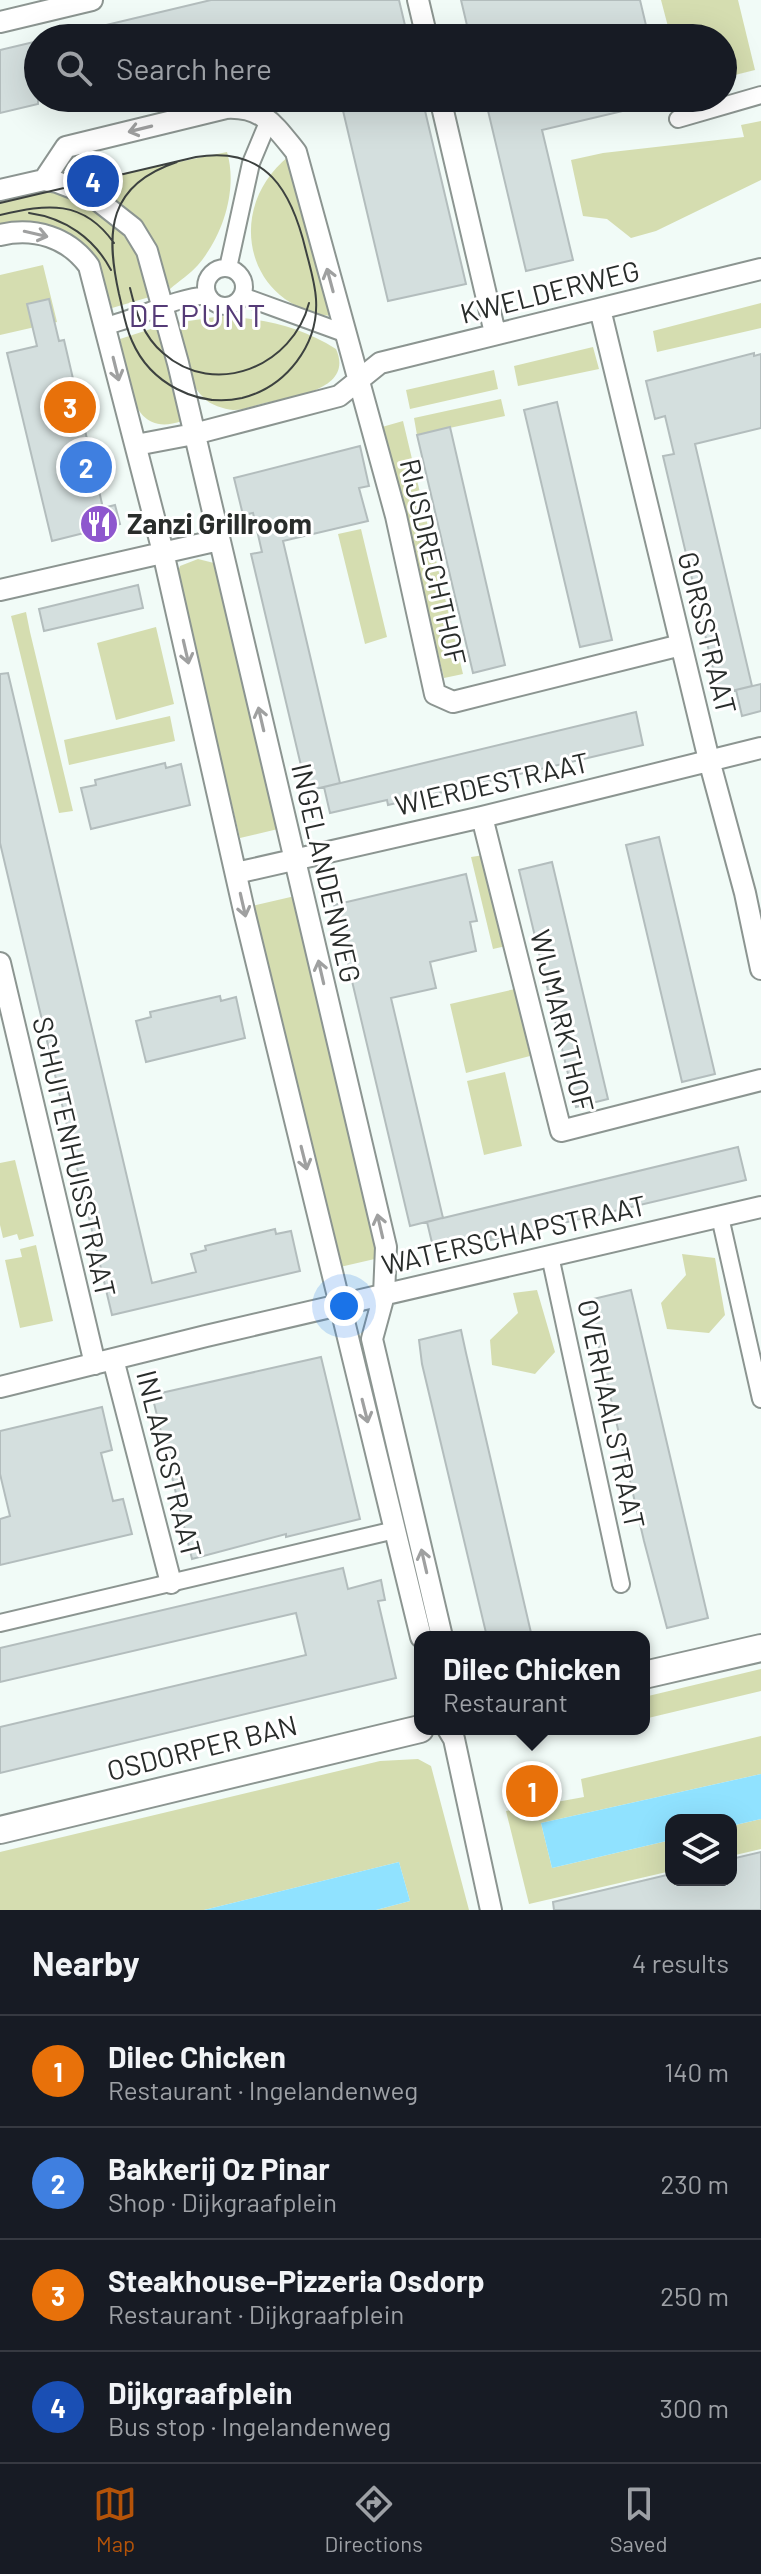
<!DOCTYPE html>
<html lang="en">
<head>
<meta charset="utf-8">
<style>
  body { margin:0; font-family:Barlow,sans-serif; background:#20242c; color:#f1f3f6 }
  .controls { position:absolute; right:24px; bottom:24px; display:grid; overflow:hidden; border-radius:16px; box-shadow:0 8px 32px #0002 }
  .controls button { width:72px; height:72px; display:grid; place-items:center; padding:0; border:0; border-bottom:2px solid #363941; background:#171b24; color:#f1f3f6; font:40px sans-serif }
  .you { position:absolute; left:344px; top:1306px; width:28px; height:28px; margin:-20px; border:6px solid #fff; border-radius:50%; background:#1a73e8; box-shadow:0 0 0 12px #1a73e833 }
  .badge { display:grid; place-items:center; width:52px; height:52px; border-radius:50%; background:#b45309; color:#fff; font-size:26px; font-weight:700 }
  .pin { position:absolute; translate:-50% -50%; border:4px solid #fff; box-shadow:0 2px 8px #0006 }
  .popup { position:absolute; left:414px; top:1631px; width:236px; height:104px; box-sizing:border-box; display:grid; place-content:center; border-radius:16px; background:#171b24; filter:drop-shadow(0 2px 6px #0005); font-size:26px; white-space:nowrap; color:#9ea1a6 }
  .popup b { font-size:30px; color:#f1f3f6 }
  .popup::after { content:''; position:absolute; left:50%; top:100%; margin-left:-16px; border:16px solid transparent; border-top-color:#171b24 }
  .list { margin:0; padding:0; list-style:none }
  h2 { display:flex; justify-content:space-between; align-items:center; height:104px; margin:0; padding:0 32px; font-size:34px }
  h2 small { font-size:26px; font-weight:400; color:#9ea1a6 }
  .list li { display:grid; grid-template-columns:52px 1fr auto; gap:24px; align-items:center; box-sizing:border-box; height:112px; padding:0 32px; border-top:2px solid #363941 }
  .list b { display:block; font-size:30px; white-space:nowrap }
  .list p { margin:0; font-size:26px; white-space:nowrap; color:#9ea1a6 }
  .list em { font-size:26px; font-style:normal; color:#9ea1a6 }
  .icon { flex:none; width:44px; height:44px; fill:none; stroke:currentColor; stroke-width:2; stroke-linecap:round; stroke-linejoin:round }
  .map { position:relative; flex:none; width:761px; height:1910px; overflow:hidden }
  .search { position:absolute; background:#171b24; box-shadow:0 8px 32px #0002; left:24px; right:24px; top:24px; height:88px; display:flex; align-items:center; gap:20px; box-sizing:border-box; padding:0 28px; border-radius:44px; color:#9ea1a6; font-size:30px }
  .sheet { height:552px; background:#171b24 }
  nav { display:flex; justify-content:space-around; align-items:center; box-sizing:border-box; height:112px; border-top:2px solid #363941; background:#171b24; font-size:22px; color:#9ea1a6 }
  nav a { display:grid; justify-items:center; gap:4px }
  nav .on { color:#b45309 }
  .map>svg:first-child { display:block }
  .green { fill:#d5ddb0 }
  .water { fill:#90e2ff }
  .building { fill:#d4dfde; stroke:#b3bdbd; stroke-width:2 }
  .lines { fill:none; stroke-linecap:round; stroke-linejoin:round }
  .pedestrian-casing { stroke:#8c9591; stroke-width:20 }
  .minor-casing { stroke:#8c9591; stroke-width:24 }
  .tertiary-casing { stroke:#8c9591; stroke-width:30 }
  .pedestrian { stroke:#fff; stroke-width:16 }
  .minor { stroke:#fff; stroke-width:20 }
  .tertiary { stroke:#fff; stroke-width:26 }
  .tram { stroke:#3d4240; stroke-width:2 }
  .oneway { stroke:#9fa0a0 }
  .labels { text-anchor:middle; stroke-width:6; stroke-linejoin:round; paint-order:stroke }
  .street-label { font-size:28px; fill:#292d2b; stroke:#fff }
  .poi-label { font-size:28px; font-weight:bold; fill:#292d2b; stroke:#fff; text-anchor:start }
  .quarter-label { font-size:32px; letter-spacing:2px; fill:#553b77; stroke:#fff }
</style>
</head>
<body>
<div class="map">
<svg width="761" height="1910" viewBox="0 0 761 1910">
  <rect width="100%" height="100%" fill="#f1fbf7"/>
  <path class="green" d="M661 0H738L755 70 723 78V38H671Z
    M761 121V180L656 231 631 238 607 219 583 216 571 160 603 153 744 137 741 125Z
    M227 152C238 189 223 236 198 265 190 274 179 281 170 289L156 251 117 204 86 181Z
    M289 156 331 316C245 306 224 208 289 156Z
    M31 188 59 191 82 201 115 226 142 257 153 296 112 308C103 276 92 240 57 230 40 225 18 227 0 226V194Z
    M43 265 57 322 0 335V275Z
    M761 303V328L657 352 653 331Z
    M221 316C264 319 300 326 336 349 354 389 295 396 270 402 258 404 244 410 233 410 224 409 210 405 204 398 185 381 182 346 176 323Z
    M160 326 182 421C128 440 129 376 120 339Z
    M593 347 599 369 518 386 514 366Z
    M494 370 498 389 410 409 406 390Z
    M501 399 505 416 417 435 414 418Z
    M403 421 463 674 444 678 382 427Z
    M361 529 387 637 365 644 338 534Z
    M198 559 214 563 217 571 278 829 240 838 176 577 180 566Z
    M26 612 30 632 73 811 59 813 11 616Z
    M156 627 174 704 116 720 97 643Z
    M170 716 175 741 69 765 64 740Z
    M484 855 506 946 493 949 471 857Z
    M295 896 379 1258 340 1267 252 906Z
    M515 989 530 1056 466 1073 450 1004Z
    M505 1072 522 1146 484 1155 467 1081Z
    M15 1160 34 1236 19 1240 17 1234 3 1238 0 1225V1163Z
    M36 1245 53 1321 20 1328 5 1260 22 1257 20 1249Z
    M682 1254 715 1258 725 1315 709 1333 667 1329 661 1303 686 1275Z
    M537 1290 555 1352 535 1374 492 1365 490 1340 518 1313 513 1293Z
    M364 1346 434 1637H428L359 1347Z
    M761 1669V1691L644 1719V1697Z
    M761 1736V1774L541 1823 552 1868 671 1840V1871L529 1904 506 1811 584 1797 581 1779Z
    M418 1759 431 1766 469 1910H376L410 1901 399 1862 204 1910H0V1852L380 1761Z
    M761 1819V1849L731 1856V1826Z"/>
  <path class="water" d="M761 1774V1819L731 1826V1820H671V1840L552 1868 541 1823Z
    M399 1862 410 1901 376 1910H204Z"/>
  <path class="building" d="M211 0H399L408 38H85V30Z
    M461 0H640L649 38H470Z
    M38 41V104L0 113V50Z
    M340 98H422L466 284 388 301Z
    M485 98H644V106L542 130 573 260 526 271Z
    M49 299 59 341 64 340 103 508 115 505 120 524 52 541 7 353 37 346 27 304Z
    M754 353V356L761 354V428L695 444 752 686 719 694 663 456 674 454 665 416 655 419 646 381Z
    M557 402 612 640 580 647 524 410Z
    M450 427 505 665 473 673 417 435Z
    M360 446 369 486 359 488 368 521 283 541 340 783 307 791 251 554 262 552 253 513 243 515 234 478Z
    M138 585 143 608 44 631 39 609Z
    M8 673 152 1283 196 1272 191 1254 206 1250 205 1246 275 1229 276 1234 291 1231 300 1271 112 1315 0 843V674Z
    M761 684V711L742 716 736 690Z
    M636 712 643 745 388 805 387 800 330 813 324 787Z
    M165 763 166 768 181 764 190 805 91 829 81 788 96 785 95 780Z
    M659 837 715 1074 682 1082 626 845Z
    M552 862 608 1099 576 1107 519 870Z
    M466 874 477 921 470 922 476 951 430 962 436 988 391 998 443 1218 738 1147 746 1180 491 1240 490 1234 433 1247 427 1222 442 1218 410 1226 334 905Z
    M220 996 221 1001 236 997 245 1038 146 1062 136 1021 151 1017 150 1012Z
    M631 1290 708 1618 667 1628 644 1541 590 1309 589 1300Z
    M461 1330 466 1353 532 1637H487L422 1364 419 1340Z
    M321 1357 360 1519 286 1537V1534L192 1559 152 1395Z
    M102 1407 112 1450 101 1453 113 1501 123 1499 132 1534 0 1565V1519L10 1516 0 1474V1431Z
    M343 1568 348 1589 381 1580 385 1600 378 1601 396 1678 0 1773V1727L306 1655 296 1613 0 1682V1648Z
    M546 1778 551 1797 516 1806 511 1786Z
    M761 1852V1910H554L553 1902 671 1874V1880H731V1859Z"/>
  <g class="lines">
    <g class="pedestrian-casing">
      <path id="pedestrian" d="M678 119 761 95
        M228 268 251 163 269 120
        M206 287a19 19 0 1 1 38 0a19 19 0 1 1-38 0Z
        M242 296 344 333
        M105 326C140 318 172 298 208 295
        M720 1217 761 1399
        M550 1256 621 1584
        M0 1623 395 1530"/>
    </g>
    <g class="minor-casing">
      <path id="minor" d="M418 0 427 38
        M0 22 92 0
        M440 98 495 333
        M44 180 66 147 226 108C263 106 274 125 296 152L396 516 435 694 453 702 681 645
        M0 190 44 180 57 182 91 195 133 228 147 251 178 363 386 1247 384 1295 372 1339 442 1637
        M0 235C34 227 68 237 89 266L163 552 245 915 421 1637
        M600 309 709 760 745 893 761 969
        M136 445 194 434 339 396 380 363 761 269
        M0 590 219 540
        M482 817 561 1131 761 1080
        M236 873 482 817 761 748
        M0 963 95 1364
        M113 1359 171 1583
        M0 1387 206 1336 761 1207
        M448 1729 454 1739 491 1910"/>
    </g>
    <g class="tertiary-casing">
      <path id="tertiary" d="M644 1675 761 1648
        M0 1830 420 1729"/>
    </g>
    <use href="#pedestrian" class="pedestrian"/>
    <use href="#minor" class="minor"/>
    <use href="#tertiary" class="tertiary"/>
    <path class="tram" d="M0 203 196 157C267 145 292 192 306 251 310 267 315 283 316 299 319 345 286 387 242 398 197 408 150 383 132 341 125 326 123 310 119 294 105 231 108 185 177 162
      M29 213C65 218 94 238 111 270
      M0 215C47 204 83 199 114 243
      M130 288C136 313 143 336 163 353 215 399 293 366 309 303"/>
  </g>
  <defs><path id="oneway-shaft" d="M-6 0H5M1.5-3L5.5 0L1.5 3" fill="none" stroke-width="1.6" stroke-linecap="round" stroke-linejoin="round" transform="scale(2)"/></defs>
  <g class="oneway">
    <use href="#oneway-shaft" transform="translate(140 129) rotate(166)"/>
    <use href="#oneway-shaft" transform="translate(36 234) rotate(13)"/>
    <use href="#oneway-shaft" transform="translate(330 280) rotate(-105)"/>
    <use href="#oneway-shaft" transform="translate(116 369) rotate(76)"/>
    <use href="#oneway-shaft" transform="translate(186 652) rotate(77)"/>
    <use href="#oneway-shaft" transform="translate(261 719) rotate(-103)"/>
    <use href="#oneway-shaft" transform="translate(243 905) rotate(77)"/>
    <use href="#oneway-shaft" transform="translate(321 972) rotate(-103)"/>
    <use href="#oneway-shaft" transform="translate(304 1158) rotate(76)"/>
    <use href="#oneway-shaft" transform="translate(380 1226) rotate(-103)"/>
    <use href="#oneway-shaft" transform="translate(365 1411) rotate(76)"/>
    <use href="#oneway-shaft" transform="translate(424 1561) rotate(-103)"/>
  </g>
  <defs>
    <g id="restaurant-disc" transform="scale(2)"><circle r="9.5" fill="#8e57ce" stroke="#fff"/><path d="M-5-6h1v4h1v-4h1v4h1v-4h1v5L-1.5 .5V6h-2V.5L-5-1ZM5-6V6H3V1.5H1.5Q1.5-4 5-6Z" fill="#fff"/></g>
  </defs>
  <g fill-rule="evenodd">
    <use href="#restaurant-disc" x="99" y="524"/>
  </g>
  <g class="labels">
    <g class="street-label">
      <text transform="translate(550 292) rotate(-14)" y="10">KWELDERWEG</text>
      <text transform="translate(433 562) rotate(77)" y="10">RIJSDRECHTHOF</text>
      <text transform="translate(707 633) rotate(76)" y="10">GORSSTRAAT</text>
      <text transform="translate(492 784) rotate(-13)" y="10">WIERDESTRAAT</text>
      <text transform="translate(326 873) rotate(77)" y="10">INGELANDENWEG</text>
      <text transform="translate(562 1021) rotate(76)" y="10">WIJMARKTHOF</text>
      <text transform="translate(74 1157) rotate(77)" y="10">SCHUITENHUISSTRAAT</text>
      <text transform="translate(514 1235) rotate(-13)" y="10">WATERSCHAPSTRAAT</text>
      <text transform="translate(611 1414) rotate(78)" y="10">OVERHAALSTRAAT</text>
      <text transform="translate(169 1464) rotate(76)" y="10">INLAAGSTRAAT</text>
      <text transform="translate(202 1748) rotate(-14)" y="10">OSDORPER BAN</text>
    </g>
    <g class="poi-label">
      <text x="127" y="534">Zanzi Grillroom</text>
    </g>
    <g class="quarter-label">
      <text x="198" y="327">DE PUNT</text>
    </g>
  </g>
</svg>
<div class="controls">
<button><svg class="icon" aria-label="layers" viewBox="0 0 24 24"><path d="M12 4l9 5-9 5-9-5zM3 14l9 5 9-5"/></svg></button>
</div>
<div class="you"></div>
<div class="pin badge" style="left:532px;top:1791px;background:#e8710a">1</div>
<div class="popup"><b>Dilec Chicken</b>Restaurant</div>
<div class="pin badge" style="left:86px;top:467px;background:#3f7fe0">2</div>
<div class="pin badge" style="left:70px;top:407px;background:#e8710a">3</div>
<div class="pin badge" style="left:93px;top:181px;background:#1a4fb4">4</div>
<div class="search"><svg class="icon" aria-label="search" viewBox="0 0 24 24"><circle cx="10" cy="10" r="6"/><path d="M15 15l6 6"/></svg>Search here</div>
</div>
<section class="sheet">
<h2>Nearby<small>4 results</small></h2>
<ul class="list">
<li><span class="badge" style="background:#e8710a">1</span><div><b>Dilec Chicken</b><p>Restaurant · Ingelandenweg</p></div><em>140 m</em></li>
<li><span class="badge" style="background:#3f7fe0">2</span><div><b>Bakkerij Oz Pinar</b><p>Shop · Dijkgraafplein</p></div><em>230 m</em></li>
<li><span class="badge" style="background:#e8710a">3</span><div><b>Steakhouse-Pizzeria Osdorp</b><p>Restaurant · Dijkgraafplein</p></div><em>250 m</em></li>
<li><span class="badge" style="background:#1a4fb4">4</span><div><b>Dijkgraafplein</b><p>Bus stop · Ingelandenweg</p></div><em>300 m</em></li>
</ul>
</section>
<nav>
<a class="on"><svg class="icon" aria-label="map" viewBox="0 0 24 24"><path d="M3 6l6-2 6 2 6-2v14l-6 2-6-2-6 2zM9 4v14M15 6v14"/></svg>Map</a>
<a><svg class="icon" aria-label="directions" viewBox="0 0 24 24"><path d="M12 3l9 9-9 9-9-9zM9 14v-3h6M13 9l2 2-2 2"/></svg>Directions</a>
<a><svg class="icon" aria-label="saved" viewBox="0 0 24 24"><path d="M7 4h10v16l-5-4-5 4z"/></svg>Saved</a>
</nav>
</body>
</html>
